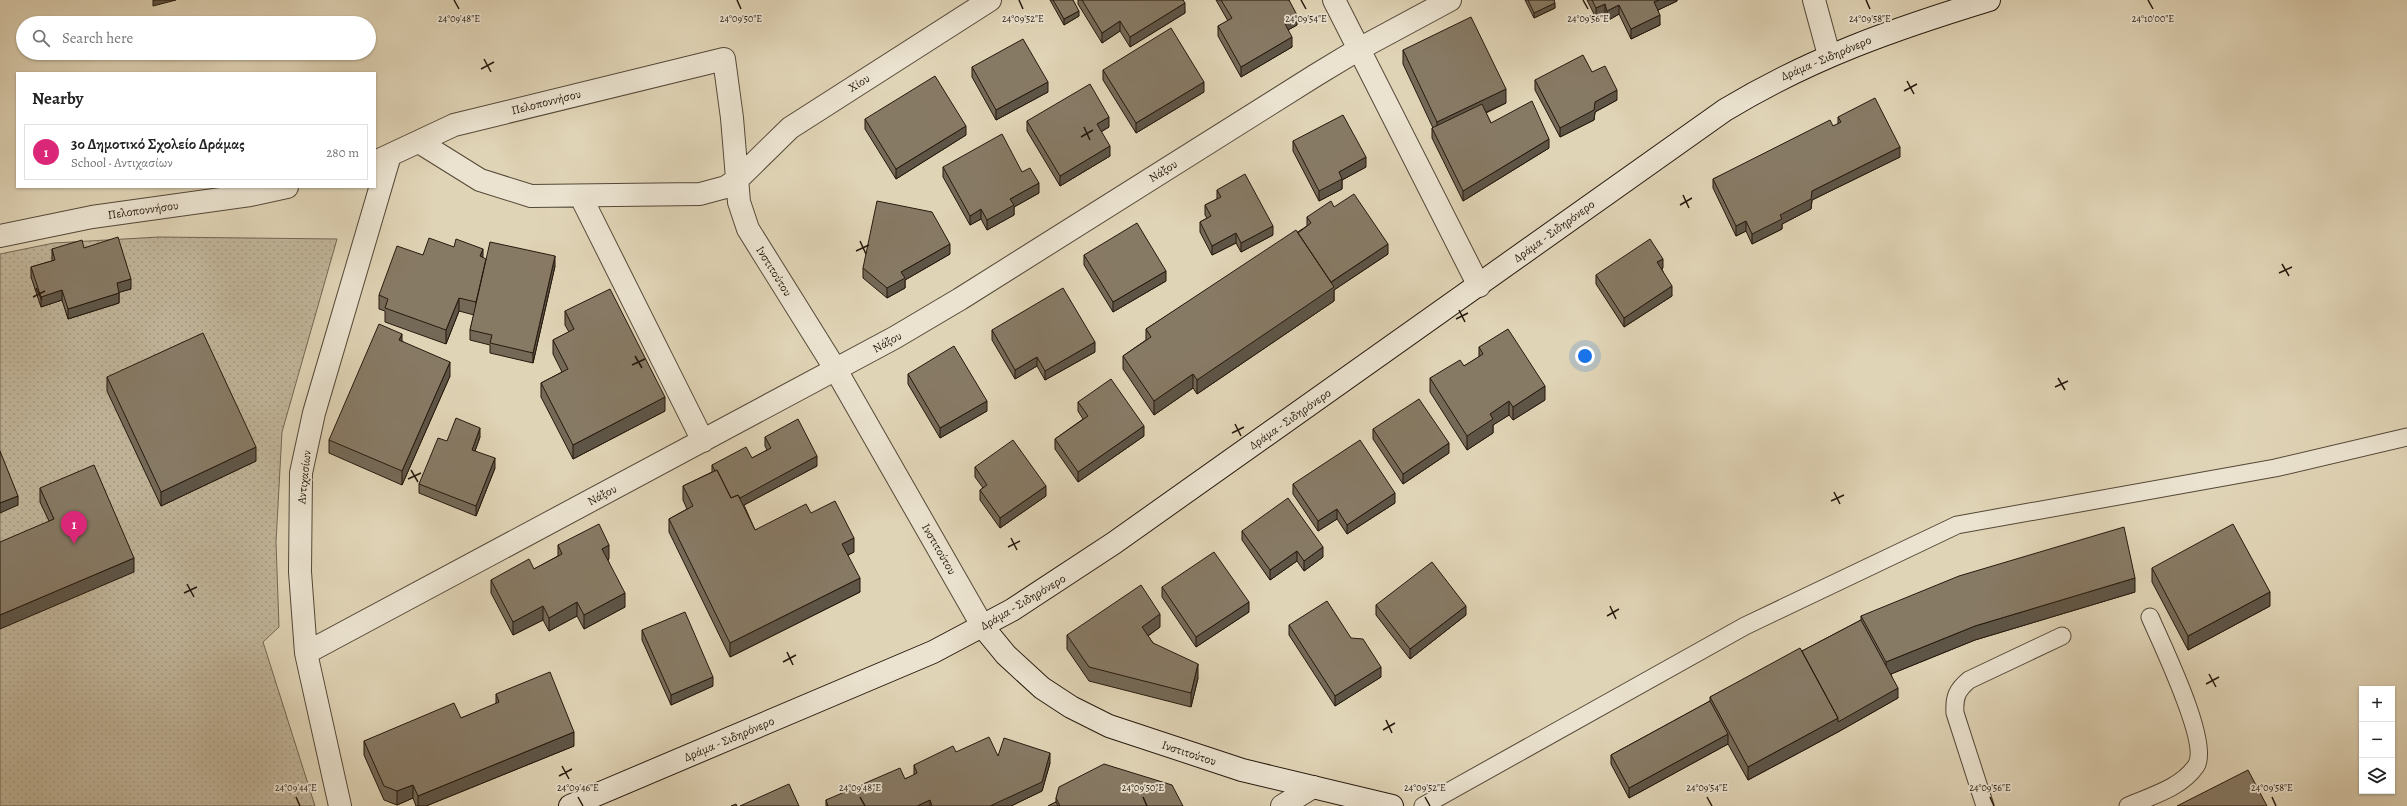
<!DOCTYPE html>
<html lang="en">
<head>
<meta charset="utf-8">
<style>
  body { margin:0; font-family:Alegreya,serif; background:#f2f2f2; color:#222 }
  .controls { position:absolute; right:12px; bottom:12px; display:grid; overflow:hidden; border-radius:0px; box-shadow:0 1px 3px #0004 }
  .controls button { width:36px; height:36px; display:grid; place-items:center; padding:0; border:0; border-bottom:1px solid #e0e0e0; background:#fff; color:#222; font:20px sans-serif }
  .you { position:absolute; left:1585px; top:356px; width:14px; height:14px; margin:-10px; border:3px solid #fff; border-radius:50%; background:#1a73e8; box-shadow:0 0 0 6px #1a73e833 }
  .badge { display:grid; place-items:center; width:26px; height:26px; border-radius:50%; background:#db2777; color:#fff; font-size:13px; font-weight:700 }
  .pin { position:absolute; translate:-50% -33px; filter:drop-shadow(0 1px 2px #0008) }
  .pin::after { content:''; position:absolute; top:21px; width:14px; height:12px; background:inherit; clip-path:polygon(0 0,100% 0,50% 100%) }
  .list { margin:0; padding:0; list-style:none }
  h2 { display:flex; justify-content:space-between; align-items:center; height:52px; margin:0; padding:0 16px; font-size:17px }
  h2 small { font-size:13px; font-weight:400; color:#767676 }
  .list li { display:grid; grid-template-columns:26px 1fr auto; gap:12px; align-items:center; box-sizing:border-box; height:56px; margin:0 8px 8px; padding:0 8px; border:1px solid #e0e0e0; border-radius:0px }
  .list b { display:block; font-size:15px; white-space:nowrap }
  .list p { margin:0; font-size:13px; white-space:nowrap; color:#767676 }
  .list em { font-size:13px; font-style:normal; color:#767676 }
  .icon { flex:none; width:22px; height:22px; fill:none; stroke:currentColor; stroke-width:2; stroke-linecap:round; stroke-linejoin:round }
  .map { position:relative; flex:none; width:2407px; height:806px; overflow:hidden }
  .search { position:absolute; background:#fff; box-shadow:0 1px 3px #0004; left:16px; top:16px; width:360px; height:44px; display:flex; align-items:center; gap:10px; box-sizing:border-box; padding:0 14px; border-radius:22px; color:#767676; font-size:15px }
  .panel { position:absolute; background:#fff; box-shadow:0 1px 3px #0004; left:16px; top:72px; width:360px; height:116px; border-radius:0px }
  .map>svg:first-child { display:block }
  .garden { fill:url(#garden-dots); stroke:#736653 }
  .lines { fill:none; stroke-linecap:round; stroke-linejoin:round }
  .lane-casing { stroke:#544837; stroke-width:19 }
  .street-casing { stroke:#544837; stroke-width:24 }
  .secondary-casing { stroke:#26190d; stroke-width:24 }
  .lane { stroke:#ebe3d0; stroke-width:17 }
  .street { stroke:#ebe3d0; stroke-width:22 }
  .secondary { stroke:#ebe3d0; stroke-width:22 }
  .wall { fill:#746957; stroke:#26190d }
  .shaded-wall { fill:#5e5547; stroke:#26190d }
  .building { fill:#877a65; stroke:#26190d }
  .ticks { fill:none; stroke:#26190d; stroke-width:1.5 }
  .labels { text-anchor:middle; stroke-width:3.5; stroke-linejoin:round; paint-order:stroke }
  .street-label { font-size:12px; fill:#26190d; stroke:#ebe3d0 }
  .ticks-label { font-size:10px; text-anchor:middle; fill:#26190d; stroke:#ebe3d0; stroke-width:3.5; stroke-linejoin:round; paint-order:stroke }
</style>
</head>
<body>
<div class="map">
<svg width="2407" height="806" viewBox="0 0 2407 806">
  <defs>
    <pattern id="garden-dots" width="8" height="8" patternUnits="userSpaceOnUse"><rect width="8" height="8" fill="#c0b499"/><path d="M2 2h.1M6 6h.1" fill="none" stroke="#a59a83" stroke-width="1.8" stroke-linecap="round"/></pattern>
  </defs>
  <rect width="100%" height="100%" fill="#e0d4b6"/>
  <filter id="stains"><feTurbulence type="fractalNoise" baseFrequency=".005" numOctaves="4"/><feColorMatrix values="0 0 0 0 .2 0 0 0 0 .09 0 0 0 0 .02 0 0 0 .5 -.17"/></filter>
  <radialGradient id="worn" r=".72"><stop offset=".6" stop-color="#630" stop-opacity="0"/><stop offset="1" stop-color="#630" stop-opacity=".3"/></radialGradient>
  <path class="garden" d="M159 237 337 239 282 432 276 542 279 627 263 642 315 806H0V254L54 243Z"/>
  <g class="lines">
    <g class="lane-casing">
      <path id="lane" d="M1423 806 1745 626 1957 525 2275 468 2407 437
        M1985 806 1955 713C1954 697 1957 690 1969 680L2062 636
        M2128 806C2151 796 2181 788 2196 766 2211 744 2161 643 2150 617"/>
    </g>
    <g class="street-casing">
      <path id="street" d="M1334 0 1479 286
        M1814 0 1829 55
        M419 142 480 180 531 196 700 194 726 187 738 179 790 128 990 0
        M375 162 454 125 724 59 732 118 739 202 748 229 836 370 983 627
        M581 197 703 441
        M0 236 92 217 250 195 287 187
        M306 653 894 338 960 299 1316 75 1359 49 1450 0
        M340 806 306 653 300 572 301 473 314 413 390 155
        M1282 806 1313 787"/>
    </g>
    <g class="secondary-casing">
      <path id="secondary" d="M983 627 1006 655 1042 688 1071 707 1109 726 1242 770 1392 806
        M570 806 933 652 1012 610 1114 543 1725 110C1811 58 1894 29 1989 0"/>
    </g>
    <use href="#lane" class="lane"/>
    <use href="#street" class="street"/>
    <use href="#secondary" class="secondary"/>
  </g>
  <path class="wall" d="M1050 0H1073L1079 16 1064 25Z
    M1078 0H1183L1185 13 1130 47 1120 31 1102 43 1078 4Z
    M1216 0H1289L1297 25 1288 30 1292 47 1241 77 1218 36V26L1228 21Z
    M1525 0H1554L1555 8 1534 18Z
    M1587 0H1677V1L1658 10 1660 25 1631 39 1619 14 1607 21 1605 14 1596 18Z
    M1403 50 1506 103 1486 113 1491 123 1549 148 1463 201 1432 138V128H1433L1403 64Z
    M972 67 1048 92 996 120 972 77Z
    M1103 70 1204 92 1136 133 1103 80Z
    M1592 72 1617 100 1595 112 1594 120 1560 137 1535 90V80Z
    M1838 117 1900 157 1812 200 1811 209 1782 224V229L1752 244 1746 231 1736 236 1713 188V179L1838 124Z
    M865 119 966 135 896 179 865 129Z
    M1027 121 1109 127 1101 132 1110 156 1060 186 1027 131Z
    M1293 141 1366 167 1342 180V189L1319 201 1293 151Z
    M943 167 1022 172 1039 193 1014 207V215L987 230 981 219 970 225 943 177Z
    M1217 190 1273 235 1241 252 1236 243 1212 255 1200 232V222L1207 218 1205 215V205L1217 199Z
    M1334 207 1388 254 1334 290V301L1197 394 1193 388 1154 415 1123 369V356L1146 340V329L1307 226V217Z
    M84 248 131 289 119 292V303L68 319 62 300 41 307 31 277V267L52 261V249Z
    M950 254 905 280V288L887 298 863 278V268Z
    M423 255 483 258 486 263 555 266 533 363 490 353V345L470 340V330L474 315 459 311 446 344 385 322V311L379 309V295Z
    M1084 255 1166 281 1113 312 1084 265Z
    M1663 268 1662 269 1672 296 1624 327 1596 284V275Z
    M565 311 665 411 573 459 541 397V383L562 372 553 354V340L569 332 565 325Z
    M992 330 1095 352 1045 380 1037 366 1015 379 992 340Z
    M402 341 450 376 402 485 329 453V440Z
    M1479 347 1545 400 1513 420 1509 415 1493 425V433L1467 450 1430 392V378L1464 366 1479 357Z
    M908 374 987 411 940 438 908 384Z
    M107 377 256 461 161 506 107 391Z
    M1078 402 1144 436 1078 482 1055 449V439L1083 419 1078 411Z
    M1373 429 1449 453 1403 484 1373 439Z
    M480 437 475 451 495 468 476 516 419 493V484L447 441Z
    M765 437 817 466 744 505 755 530 811 513 854 552 848 555 860 592 730 657 669 532V519L687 509 683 500V486L712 472V465L752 458 767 450 765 446Z
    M975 467 1046 496 1000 528 980 500V490L983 488 975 477Z
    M1293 484 1395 503 1347 534 1337 519 1318 531 1293 494Z
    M40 488 134 572 49 521 40 502Z
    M1242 531 1323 557 1304 571 1297 561 1270 580 1242 540Z
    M558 545 609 559 608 560 625 607 584 629 577 616 549 631 543 620 513 635 491 593V580L534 569 558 556Z
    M2152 568 2270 606 2188 650 2152 582Z
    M1162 587 1249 612 1196 647 1162 597Z
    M2135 592 1975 640 1891 674 1898 698 1838 732 1748 780 1728 744 1629 798 1611 764V755L1710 701V697L1802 651 1861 620V616Z
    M1376 605 1466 615 1410 659 1376 615Z
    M1289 625 1351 638 1381 677 1335 706 1289 635Z
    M1160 627 1148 636 1153 643 1198 678 1191 707 1089 681 1067 649V635Z
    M642 630 713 686 671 705 642 640Z
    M496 694 574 746 426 806H416L413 798 397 805 384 800 364 755V741L461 718 496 704Z
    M956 752 998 756 1050 763 1042 791 1011 806H826V800L905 779 914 775V765Z
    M1056 798 1183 806H1048L1056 802Z"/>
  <path class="shaded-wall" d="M153 0H176L153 6Z
    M1659 0H1677V1L1654 12V2Z
    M1185 3V13L1130 47V37Z
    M1555 3V8L1534 18V13Z
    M1605 4V14L1596 18V8Z
    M1619 5V14L1607 21V11Z
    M1079 11V16L1064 25V19Z
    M1297 15V25L1284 32V22Z
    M1660 15V25L1631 39V29Z
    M1120 21V31L1102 43V33Z
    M1292 37V47L1241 77V67Z
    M1048 82V92L996 120V110Z
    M1204 82V92L1136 133V123Z
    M1506 89V103L1437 135V122Z
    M1617 90V100L1595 112 1594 120 1560 137V128L1595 102Z
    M1109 117V127L1097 134V124Z
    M966 126V135L896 179V169Z
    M1549 139V148L1463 201V191Z
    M1110 146V156L1060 186V176Z
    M1900 147V157L1812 200 1811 209 1782 224V229L1752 244V234L1812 191Z
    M1366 157V167L1342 180V189L1319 201V191L1339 172Z
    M1039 183V193L1014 207V215L987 230V220L1010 199Z
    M981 209V219L970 225V216Z
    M1746 221V231L1736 236V226Z
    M1273 226V235L1241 252V243Z
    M1236 233V243L1212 255V246Z
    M950 244V254L905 280V288L887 298V288L901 272Z
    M1388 244V254L1334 290V301L1197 394V380L1330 283Z
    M483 249V263L480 256Z
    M555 256V266L533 363V353Z
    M486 259V273L476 316V302Z
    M1663 259V268L1657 272V262Z
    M1166 271V281L1113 312V302Z
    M131 279V289L117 293V283Z
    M1672 286V296L1624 327V318Z
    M62 290V300L41 307V297Z
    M119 293V303L68 319V309Z
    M459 298V311L446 344V330Z
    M402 334V348L399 340Z
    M1095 342V352L1045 380V371Z
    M1037 357V366L1015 379V370Z
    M450 362V376L402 485V471Z
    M1193 374V388L1154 415V401Z
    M1545 386V400L1513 420V407Z
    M665 397V411L573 459V445Z
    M987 401V411L940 438V428Z
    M1509 401V415L1493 425V433L1467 450V436L1490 414Z
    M1144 426V436L1078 482V472Z
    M480 428V437L472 459V450Z
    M1449 443V453L1403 484V474Z
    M256 447V461L161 506V492Z
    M817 456V466L731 512V502Z
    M495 458V468L476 516V506Z
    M1046 486V496L1000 528V518Z
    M1395 493V503L1347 534V525Z
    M18 496V505L0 513V503Z
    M1337 509V519L1318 531V521Z
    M854 538V552L842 558V544Z
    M609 545V559L602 562V549Z
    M1323 547V557L1304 571V561Z
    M1297 551V561L1270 580V570Z
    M134 558V572L0 629V615Z
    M860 578V592L730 657V643Z
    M2135 578V592L1975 640 1886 676V662L1975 626Z
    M2270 592V606L2188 650V636Z
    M625 593V607L584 629V615Z
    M577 602V616L549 631V618Z
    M1249 602V612L1196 647V637Z
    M543 606V620L513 635V622Z
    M1466 606V615L1410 659V649Z
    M1160 614V627L1142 640V627Z
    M1198 664V678L1191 707V693Z
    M1381 667V677L1335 706V696Z
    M713 677V686L671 705V695Z
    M1898 688V698L1838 732 1748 780V767L1838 718Z
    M574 732V746L426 806H418V796Z
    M1728 734V744L1629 798V788Z
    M1050 753V763L1042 791 1011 806H990Z
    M413 785V798L397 805V791Z
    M930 800V806H917Z"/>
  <path class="building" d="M1053 0H1073L1079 11 1064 19Z
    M1082 0H1183L1185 3 1130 37 1120 21 1102 33Z
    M1221 0H1289L1297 15 1284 22 1292 37 1241 67 1218 26 1232 18Z
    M1528 0H1554L1555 3 1534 13Z
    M1592 0H1659L1654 2 1660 15 1631 29 1619 5 1607 11 1605 4 1596 8Z
    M1471 17 1506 89 1437 122 1403 50Z
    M1171 28 1204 82 1136 123 1103 70Z
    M1023 39 1048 82 996 110 972 67Z
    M1583 55 1592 72 1605 66 1617 90 1595 102 1594 110 1560 128 1535 80Z
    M935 76 966 126 896 169 865 119Z
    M1090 84 1109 117 1097 124 1110 146 1060 176 1027 121Z
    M1875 98 1900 147 1812 191 1811 199 1780 215 1782 219 1752 234 1746 221 1736 226 1713 179 1830 120 1833 126 1841 122 1838 117Z
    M1532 101 1549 139 1463 191 1432 128 1482 104 1491 123Z
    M1343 115 1366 157 1339 172 1342 179 1319 191 1293 141Z
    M1002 134 1022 172 1030 168 1039 183 1010 199 1014 205 987 220 981 209 970 216 943 167Z
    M1245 174 1273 226 1241 243 1236 233 1212 246 1200 222 1211 216 1205 205 1221 197 1217 190Z
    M1354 194 1388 244 1331 282 1298 233 1311 223 1307 217 1331 201 1334 207Z
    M877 201 932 212 950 244 901 272 905 278 887 288 863 268Z
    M1137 223 1166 271 1113 302 1084 255Z
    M1296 230 1334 287 1197 380 1193 374 1154 401 1123 356 1151 337 1146 329Z
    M118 237 131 279 117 283 119 293 68 309 62 290 41 297 31 267 55 260 52 249 82 240 84 248Z
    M429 238 454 247 456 239 483 249 480 256 486 259 476 302 459 298 446 330 385 308 388 299 379 295 397 246 423 255Z
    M1650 239 1663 259 1657 262 1672 286 1624 318 1596 275Z
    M490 242 555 256 533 353 490 343 492 335 470 330Z
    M1063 288 1095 342 1045 371 1037 357 1015 370 992 330Z
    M610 289 665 397 573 445 541 383 568 369 553 340 574 329 565 311Z
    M379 324 402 334 399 340 450 362 402 471 329 440Z
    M1508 329 1545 386 1513 407 1509 401 1490 414 1493 419 1467 436 1430 378 1460 360 1464 366 1483 354 1479 347Z
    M203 333 256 447 161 492 107 377Z
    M954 346 987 401 940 428 908 374Z
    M1111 379 1144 426 1078 472 1055 439 1088 416 1078 402Z
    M1419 399 1449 443 1403 474 1373 429Z
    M456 418 480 428 472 450 495 458 476 506 419 484 438 438 447 441Z
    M798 419 817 456 740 498 738 495 731 498 717 470 715 471 712 465 746 447 752 458 771 448 765 437Z
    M1013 440 1046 486 1000 518 980 490 987 485 975 467Z
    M1360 440 1395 493 1347 525 1337 509 1318 521 1293 484Z
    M0 451 18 496 0 503Z
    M94 465 134 558 0 615V542L54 519 40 488Z
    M717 470 731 498 738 495 755 530 806 504 811 513 835 501 854 538 842 544 860 578 730 643 669 519 693 506 683 486Z
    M1288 498 1323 547 1304 561 1297 551 1270 570 1242 531Z
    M599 524 609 545 602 549 625 593 584 615 577 602 549 618 543 606 513 622 491 580 529 559 534 569 562 554 558 545Z
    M2233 524 2270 592 2188 636 2152 568Z
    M2124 527 2135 578 1975 626 1886 662 1861 616 1959 576Z
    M1214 552 1249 602 1196 637 1162 587Z
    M1432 562 1466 606 1410 649 1376 605Z
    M1141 585 1160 614 1142 627 1153 643 1198 664 1191 693 1089 667 1067 635Z
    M1327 601 1351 638 1363 639 1381 667 1335 696 1289 625Z
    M685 612 713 677 671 695 642 630Z
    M1861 620 1898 688 1838 722V718L1802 651Z
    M1800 648 1838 718 1748 767 1710 697Z
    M550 672 574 732 418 796 413 785 397 791 384 786 364 741 454 703 461 718 499 702 496 694Z
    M1710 701 1728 734 1629 788 1611 755Z
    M989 737 998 756 1004 738 1050 753 1042 782 990 806H932L930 800 917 806H827H828L826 800 900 768 905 779 917 773 914 765 953 746 956 752Z
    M1104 764 1172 785 1183 806H1060L1056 798 1059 787Z
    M2248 770 2267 806H2177Z
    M789 784 799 806H740Z
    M1056 802 1058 806H1048Z
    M736 804 737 806H731Z"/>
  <path class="ticks" d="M454 0 459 9M737 0 741 9M1019 0 1023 9M1301 0 1306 9M1583 0 1588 9M1866 0 1870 9M2148 0 2153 9M484 59 491 72M481 69 494 62M1907 81 1914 94M1904 91 1917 84M1084 127 1090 140M1081 137 1093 130M1683 195 1689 208M1680 205 1692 198M860 241 866 254M856 251 869 245M2282 264 2289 276M2279 273 2292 267M36 288 42 300M33 297 45 291M1459 310 1465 322M1456 319 1468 313M635 356 642 368M632 365 645 359M2058 378 2065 390M2055 387 2068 381M1235 424 1241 436M1232 433 1244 427M411 470 418 482M408 479 421 473M1834 492 1840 504M1831 501 1844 495M1011 538 1017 550M1008 547 1020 541M187 584 194 597M184 593 197 587M1610 606 1616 619M1607 616 1619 609M787 652 793 665M783 662 796 655M2209 674 2216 687M2206 684 2219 677M1386 720 1392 733M1383 730 1395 723M562 766 569 779M559 776 572 769M296 797 300 806M578 797 583 806M860 797 865 806M1143 797 1147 806M1425 797 1430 806M1707 797 1712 806M1990 797 1994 806M2272 797 2276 806"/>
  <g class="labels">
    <g class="street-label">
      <text transform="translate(1826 58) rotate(-23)" y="4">Δράμα - Σιδηρόνερο</text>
      <text transform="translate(859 83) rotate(-32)" y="4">Χίου</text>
      <text transform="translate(546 102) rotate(-14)" y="4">Πελοποννήσου</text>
      <text transform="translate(1163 171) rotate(-32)" y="4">Νάξου</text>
      <text transform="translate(143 210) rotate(-8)" y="4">Πελοποννήσου</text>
      <text transform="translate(1554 231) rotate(-36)" y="4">Δράμα - Σιδηρόνερο</text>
      <text transform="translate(774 271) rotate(58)" y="4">Ινστιτούτου</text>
      <text transform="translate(887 342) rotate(-29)" y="4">Νάξου</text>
      <text transform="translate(1290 419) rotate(-35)" y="4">Δράμα - Σιδηρόνερο</text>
      <text transform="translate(304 477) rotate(-84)" y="4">Αντιχασίων</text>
      <text transform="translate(602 495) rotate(-28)" y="4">Νάξου</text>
      <text transform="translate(939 549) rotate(60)" y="4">Ινστιτούτου</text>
      <text transform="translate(1023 602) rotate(-31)" y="4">Δράμα - Σιδηρόνερο</text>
      <text transform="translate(729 739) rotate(-23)" y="4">Δράμα - Σιδηρόνερο</text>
      <text transform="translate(1189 753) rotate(18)" y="4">Ινστιτούτου</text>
    </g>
  </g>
  <g class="ticks-label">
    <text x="2153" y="22">24°10'00"E</text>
    <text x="459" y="22">24°09'48"E</text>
    <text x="741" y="22">24°09'50"E</text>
    <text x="1023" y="22">24°09'52"E</text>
    <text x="1306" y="22">24°09'54"E</text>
    <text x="1588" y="22">24°09'56"E</text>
    <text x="1870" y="22">24°09'58"E</text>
    <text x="296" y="791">24°09'44"E</text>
    <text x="578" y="791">24°09'46"E</text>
    <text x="860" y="791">24°09'48"E</text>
    <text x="1143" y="791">24°09'50"E</text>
    <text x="1425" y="791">24°09'52"E</text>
    <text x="1707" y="791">24°09'54"E</text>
    <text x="1990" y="791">24°09'56"E</text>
    <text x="2272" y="791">24°09'58"E</text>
  </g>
  <rect width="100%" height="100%" filter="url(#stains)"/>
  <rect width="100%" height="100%" fill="url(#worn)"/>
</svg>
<div class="controls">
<button>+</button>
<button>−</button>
<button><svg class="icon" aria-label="layers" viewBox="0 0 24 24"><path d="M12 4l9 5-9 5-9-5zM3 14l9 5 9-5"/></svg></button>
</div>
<div class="you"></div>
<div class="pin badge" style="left:74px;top:544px">1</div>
<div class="search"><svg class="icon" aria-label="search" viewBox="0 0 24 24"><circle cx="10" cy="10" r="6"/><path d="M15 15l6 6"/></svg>Search here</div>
<section class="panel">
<h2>Nearby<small></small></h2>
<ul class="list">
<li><span class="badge">1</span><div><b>3ο Δημοτικό Σχολείο Δράμας</b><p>School · Αντιχασίων</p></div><em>280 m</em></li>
</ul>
</section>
</div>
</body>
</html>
